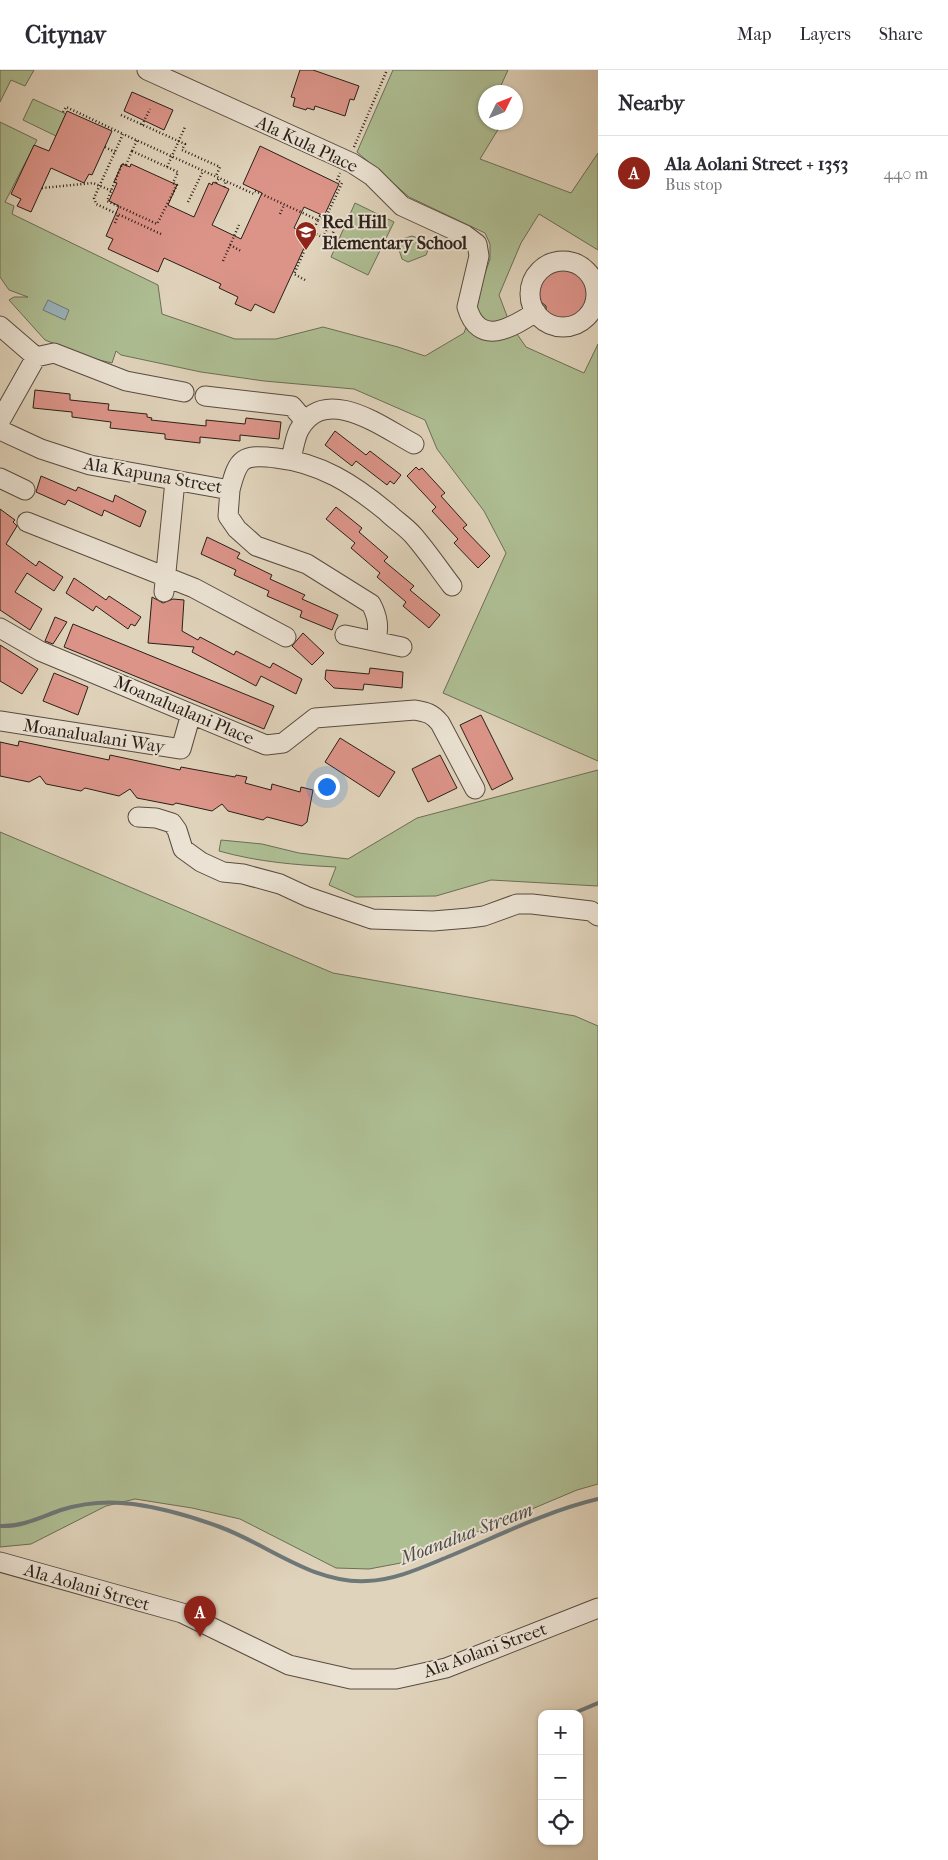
<!DOCTYPE html>
<html lang="en">
<head>
<meta charset="utf-8">
<style>
  body { margin:0; font-family:"IM FELL French Canon",serif; background:#f2f2f3; color:#2b2b33 }
  .controls { position:absolute; right:15px; bottom:15px; display:grid; overflow:hidden; border-radius:10px; box-shadow:0 1px 4px #0004 }
  .controls button { width:45px; height:45px; display:grid; place-items:center; padding:0; border:0; border-bottom:1px solid #e1e1e2; background:#fff; color:#2b2b33; font:25px sans-serif }
  .compass { position:absolute; left:478px; top:15px; width:45px; height:45px; border-radius:50%; background:#fff; box-shadow:0 1px 4px #0004; rotate:47deg }
  .you { position:absolute; left:326px; top:716px; width:18px; height:18px; margin:-12px; border:4px solid #fff; border-radius:50%; background:#1a73e8; box-shadow:0 0 0 8px #1a73e833 }
  .badge { display:grid; place-items:center; width:32px; height:32px; border-radius:50%; background:#8f2418; color:#fff; font-size:16px; font-weight:700 }
  .pin { position:absolute; translate:-50% -41px; filter:drop-shadow(0 1px 2px #0008) }
  .pin::after { content:''; position:absolute; top:26px; width:18px; height:15px; background:inherit; clip-path:polygon(0 0,100% 0,50% 100%) }
  .list { margin:0; padding:0; list-style:none }
  h2 { display:flex; justify-content:space-between; align-items:center; height:65px; margin:0; padding:0 20px; font-size:21px }
  h2 small { font-size:16px; font-weight:400; color:#7c7c81 }
  .list li { display:grid; grid-template-columns:32px 1fr auto; gap:15px; align-items:center; box-sizing:border-box; height:75px; padding:0 20px; border-top:1px solid #e1e1e2 }
  .list b { display:block; font-size:19px; white-space:nowrap }
  .list p { margin:0; font-size:16px; white-space:nowrap; color:#7c7c81 }
  .list em { font-size:16px; font-style:normal; color:#7c7c81 }
  .icon { flex:none; width:28px; height:28px; fill:none; stroke:currentColor; stroke-width:2; stroke-linecap:round; stroke-linejoin:round }
  .map { position:relative; flex:none; width:598px; height:1790px; overflow:hidden }
  header { display:flex; align-items:center; gap:30px; box-sizing:border-box; height:70px; padding:0 25px; background:#fff; border-bottom:1px solid #e1e1e2 }
  header strong { font-size:24px }
  nav { display:flex; gap:28px; margin-inline-start:auto; font-size:18px }
  main { display:flex }
  aside { flex:1; background:#fff }
  .map>svg:first-child { display:block }
  .green { fill:#aebe93; stroke:#6c6e56 }
  .water { fill:#9ab4bc; stroke:#6d787a }
  .lines { fill:none; stroke-linecap:round; stroke-linejoin:round }
  .stream { stroke:#6d787a; stroke-width:4 }
  .building { fill:#dc9489; stroke:#2a1f18 }
  .minor-casing { stroke:#584c41; stroke-width:21 }
  .path { stroke:#2a1f18; stroke-width:2.5; stroke-dasharray:1 2.5; stroke-linecap:butt }
  .minor { stroke:#ebe2d3; stroke-width:19 }
  .labels { text-anchor:middle; stroke-width:4; stroke-linejoin:round; paint-order:stroke }
  .street-label { font-size:18px; fill:#2a1f18; stroke:#ebe2d3 }
  .poi-label { font-size:18px; font-weight:bold; fill:#2a1f18; stroke:#ebe2d3; text-anchor:start }
  .water-label { font-size:19px; font-style:italic; fill:#4c4c49; stroke:#ebe2d3 }
</style>
</head>
<body>
<header>
<strong>Citynav</strong>
<nav><a>Map</a><a>Layers</a><a>Share</a></nav>
</header>
<main>
<div class="map">
<svg width="598" height="1790" viewBox="0 0 598 1790">
  <rect width="100%" height="100%" fill="#e0d3bb"/>
  <filter id="stains"><feTurbulence type="fractalNoise" baseFrequency=".004" numOctaves="4"/><feColorMatrix values="0 0 0 0 .2 0 0 0 0 .09 0 0 0 0 .02 0 0 0 .5 -.17"/></filter>
  <radialGradient id="worn" r=".72"><stop offset=".6" stop-color="#630" stop-opacity="0"/><stop offset="1" stop-color="#630" stop-opacity=".3"/></radialGradient>
  <path class="green" d="M0 0H34L25 16 11 10 0 32Z
    M393 0H508L498 22H486V52L502 53 480 89 571 123 598 83V180L539 144 521 173 499 225 510 254 526 277 584 303 598 274V691L443 623 506 483 484 441 437 379 425 350 354 319 264 311 201 302 121 285 116 281 112 293 91 288 45 270 9 230 14 227H28L9 220 0 207V52L37 70 5 132 14 136 12 144 158 215 162 244 235 269H276L323 257 398 277 425 286 464 263 490 189V174L485 163 409 127 357 82Z
    M33 29 66 44 56 66 23 50Z
    M355 133 394 152 368 205 331 187Z
    M412 166 423 170 428 180 426 185 408 192 402 189 398 177 402 169Z
    M598 700V816L491 810 436 826 356 827 329 815 336 797C296 795 258 792 219 781L221 770 262 774 299 783 348 789 417 748Z
    M0 762 333 903 575 946 598 956V1414L577 1420 406 1492 369 1499 336 1498 240 1449 192 1438 135 1429 106 1436 31 1474 0 1477Z"/>
  <path class="water" d="M48 230 69 240 65 250 43 240Z"/>
  <g class="lines">
    <path class="stream" d="M0 1456C22 1457 41 1447 61 1440 83 1433 110 1431 133 1434 162 1438 193 1447 220 1457 269 1475 313 1514 367 1511 396 1510 423 1497 450 1486 498 1466 547 1441 598 1429
      M572 1644 598 1633"/>
  </g>
  <path class="building" d="M300 0H313L359 16 354 30 350 29 345 46 315 36 314 40 307 38 306 40 293 36 295 28 291 27Z
    M132 22 173 40 164 60 124 41Z
    M67 41 112 61 92 105 89 104 84 113 51 98 31 142 17 136 21 129 11 124 34 75 49 81Z
    M260 76 339 114 324 146 304 137 294 158 310 165 274 243 255 234 251 241 235 234 238 227 219 218 221 214 164 188 158 202 108 179 113 169 106 166 119 136 109 131 117 113 114 112 122 94 130 97 131 94 177 115 168 135 194 147 209 113 212 115 213 112 229 119 212 155 241 169 262 123 243 114Z
    M560 195H568L581 202 587 207 592 221V229L586 243 580 248 566 253H558L546 248V236L541 232 535 231 534 227V219L540 205 546 200Z
    M35 320 70 324V330L109 334 108 340 147 344V347L152 348 151 350 206 356V350L245 354 246 348 281 352 279 369 240 365V371L200 367V373L165 369V364L110 358 111 352 72 347V342L33 338Z
    M335 361 366 385 370 381 401 405 394 414 390 411 387 415 356 391 352 396 325 375Z
    M416 397 419 400 422 398 445 423 441 426 467 455 463 458 490 486 478 498 454 473 458 469 432 441 436 437 407 406Z
    M41 406 76 421 78 417 113 432 115 425 146 441 140 457 104 440 102 446 68 430 65 435 36 422Z
    M336 437 362 458 359 462 388 487 384 491 414 516 410 520 440 545 429 558 403 536 406 532 377 507 380 503 351 478 355 473 326 449Z
    M0 439 15 450 13 452 17 456 6 474 36 496 39 491 63 507 54 521 27 503 15 522 42 539 30 560 0 540Z
    M207 467 240 483 237 488 272 505 270 509 305 525 302 529 338 545 332 560 300 547 302 541 267 526 269 521 234 505 236 500 201 484Z
    M74 508 106 530 109 526 141 547 135 556 131 554 128 559 96 536 93 541 66 523Z
    M152 527 163 533 173 529 184 530 182 561 198 570 200 567 234 585 236 581 270 598 273 593 302 609 296 624 261 606 256 616 192 582 194 577 148 573Z
    M55 547 67 552 53 574 45 571Z
    M73 554 274 636 264 659 64 577Z
    M303 563 324 583 312 595 292 576Z
    M0 575 38 599 22 624 0 611Z
    M370 598 403 602 402 618 364 614 363 620 334 618 325 609 326 600 369 604Z
    M54 603 88 617 78 645 43 631Z
    M481 645 513 709 492 720 460 655Z
    M340 668 395 702 379 727 325 692Z
    M19 671 109 690 110 685 180 700 181 697 235 707 236 705 247 707 245 713 271 720 272 714 300 722 301 717 313 720 307 752 302 756 267 747 263 750 228 741 222 734 212 741 176 733 173 735 137 728 130 719 119 726 85 718 81 721 46 714 40 706 29 712 0 706V672L18 676Z
    M440 685 457 718 428 732 412 699Z"/>
  <g class="lines">
    <g class="minor-casing">
      <path id="minor" d="M147 0 352 93 372 106 402 136 465 165 477 174 479 186 467 237C479 278 511 258 536 242
        M530 224a33 33 0 1 1 66 0a33 33 0 1 1-66 0Z
        M0 256 36 287 54 283 126 311 184 322
        M205 326 292 336 305 351
        M0 351 36 287
        M0 360 41 379 90 395 230 420C238 388 242 384 276 388 321 393 353 414 387 442 395 450 405 456 413 465 427 481 439 499 452 516
        M291 390C293 380 295 368 299 360 325 313 382 357 414 374
        M0 408 25 420
        M230 420 228 446 237 459 256 476 307 494 371 534C378 547 379 557 376 571
        M27 452 194 518 286 567
        M164 522 175 411
        M0 558 40 581 266 675 283 673 315 648 415 640C426 642 432 643 440 653L475 719
        M345 565 402 577
        M0 651 181 679 191 644
        M138 747 156 748 172 753 177 760 183 779 201 792 223 802 243 804 280 814 308 827 372 849 433 851 469 848 484 846 517 834H532L591 841 598 846
        M0 1492 182 1543 289 1595 351 1609H396L446 1598 598 1538"/>
    </g>
    <path class="path" d="M63 42 66 37 123 64
      M121 45 185 74 182 80 220 97 216 106
      M142 55 150 39
      M105 77 115 82
      M354 77 387 0
      M132 81 178 102 173 113 177 115 157 154 107 131 122 94 126 95Z
      M132 81 137 70
      M167 97 185 57
      M216 113 219 108
      M224 117 226 111
      M42 118 93 113 112 121
      M255 121 318 150 294 204 305 210
      M188 132 203 101
      M280 144 284 135
      M318 150 320 146 325 149 342 113 337 110 340 103
      M115 153 118 145
      M335 158 339 151 341 152
      M313 163 323 167 329 155 335 158 326 179
      M161 164 96 134 94 128 123 64 254 124
      M230 175 241 181
      M223 191 239 155"/>
    <use href="#minor" class="minor"/>
  </g>
  <defs>
    <g id="school-pin" transform="scale(1.125)"><path d="M0 17L-7.5 6A9.5 9.5 0 1 1 7.5 6Z" fill="#8f2418" stroke="#ebe2d3"/><path d="M0-5L7-2L0 1L-7-2ZM-4 1L0 2.5L4 1V4Q0 6-4 4Z" fill="#fff"/></g>
  </defs>
  <g fill-rule="evenodd">
    <use href="#school-pin" x="306" y="162"/>
  </g>
  <g class="labels">
    <g class="street-label">
      <text transform="translate(307 74) rotate(25)" y="6">Ala Kula Place</text>
      <text transform="translate(153 405) rotate(10)" y="6">Ala Kapuna Street</text>
      <text transform="translate(184 640) rotate(23)" y="6">Moanalualani Place</text>
      <text transform="translate(94 666) rotate(9)" y="6">Moanalualani Way</text>
      <text transform="translate(87 1517) rotate(16)" y="6">Ala Aolani Street</text>
      <text transform="translate(485 1580) rotate(-20)" y="6">Ala Aolani Street</text>
    </g>
    <g class="poi-label">
      <text x="322" y="158">Red Hill<tspan x="322" dy="21">Elementary School</tspan></text>
    </g>
    <g class="water-label">
      <text transform="translate(466 1463) rotate(-21)" y="7">Moanalua Stream</text>
    </g>
  </g>
  <rect width="100%" height="100%" filter="url(#stains)"/>
  <rect width="100%" height="100%" fill="url(#worn)"/>
</svg>
<div class="controls">
<button>+</button>
<button>−</button>
<button><svg class="icon" aria-label="locate" viewBox="0 0 24 24"><circle cx="12" cy="12" r="6"/><path d="M12 2v4M12 18v4M2 12h4M18 12h4"/></svg></button>
</div>
<svg class="compass" viewBox="-18 -18 36 36"><path d="M0-13l5 13h-10z" fill="#e53935"/><path d="M0 13l5-13h-10z" fill="#7c7c81"/></svg>
<div class="you"></div>
<div class="pin badge" style="left:200px;top:1567px">A</div>
</div>
<aside>
<h2>Nearby<small></small></h2>
<ul class="list">
<li><span class="badge">A</span><div><b>Ala Aolani Street + 1353</b><p>Bus stop</p></div><em>440 m</em></li>
</ul>
</aside>
</main>
</body>
</html>
